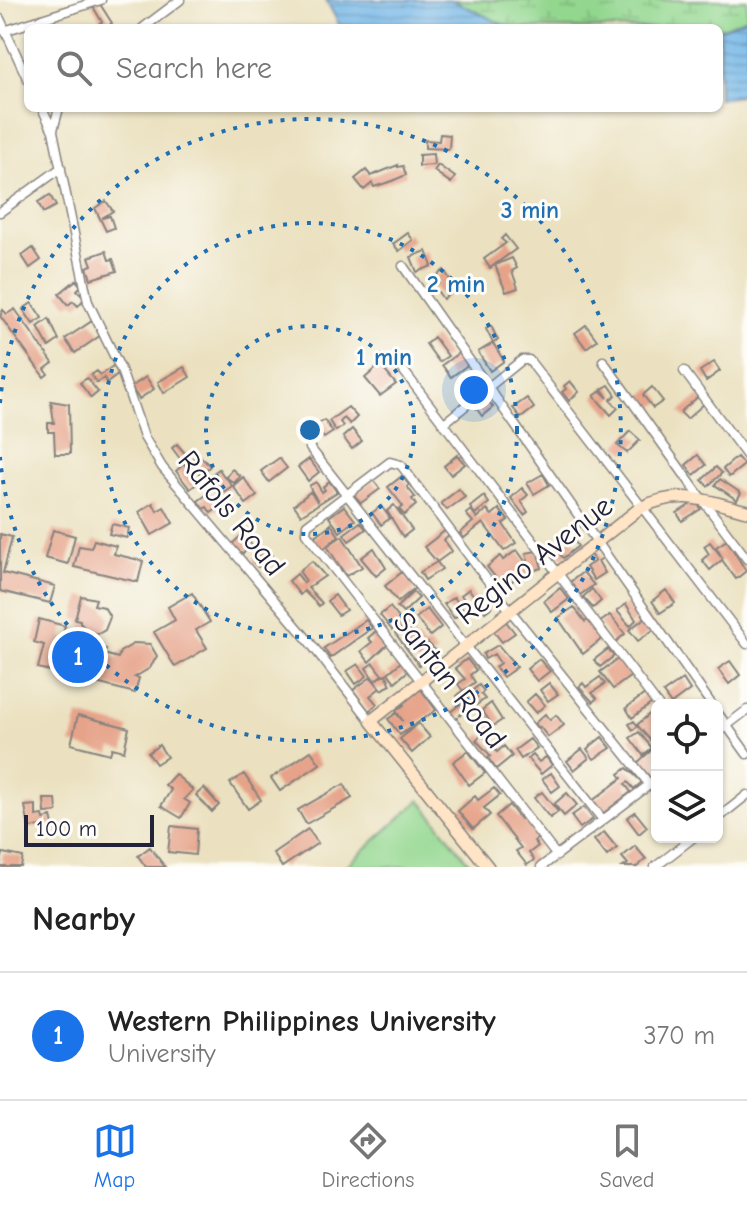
<!DOCTYPE html>
<html lang="en">
<head>
<meta charset="utf-8">
<style>
  body { margin:0; font-family:"Comic Neue",sans-serif; background:#f2f2f2; color:#222 }
  .controls { position:absolute; right:24px; bottom:24px; display:grid; overflow:hidden; border-radius:12px; box-shadow:0 2px 6px #0004 }
  .controls button { width:72px; height:72px; display:grid; place-items:center; padding:0; border:0; border-bottom:2px solid #e0e0e0; background:#fff; color:#222; font:40px sans-serif }
  .scale { position:absolute; left:24px; bottom:20px; width:130px; box-sizing:border-box; padding-left:8px; border:4px solid #22223b; border-top:0; font-size:22px; line-height:28px; white-space:nowrap; color:#22223b; -webkit-text-stroke:6px #fdfcf7; paint-order:stroke }
  .you { position:absolute; left:474px; top:390px; width:28px; height:28px; margin:-20px; border:6px solid #fff; border-radius:50%; background:#1a73e8; box-shadow:0 0 0 12px #1a73e833 }
  .badge { display:grid; place-items:center; width:52px; height:52px; border-radius:50%; background:#1a73e8; color:#fff; font-size:26px; font-weight:700 }
  .pin { position:absolute; translate:-50% -50%; border:4px solid #fff; box-shadow:0 2px 8px #0006 }
  .list { margin:0; padding:0; list-style:none }
  h2 { display:flex; justify-content:space-between; align-items:center; height:104px; margin:0; padding:0 32px; font-size:34px }
  h2 small { font-size:26px; font-weight:400; color:#767676 }
  .list li { display:grid; grid-template-columns:52px 1fr auto; gap:24px; align-items:center; box-sizing:border-box; height:128px; padding:0 32px; border-top:2px solid #e0e0e0 }
  .list b { display:block; font-size:30px; white-space:nowrap }
  .list p { margin:0; font-size:26px; white-space:nowrap; color:#767676 }
  .list em { font-size:26px; font-style:normal; color:#767676 }
  .icon { flex:none; width:44px; height:44px; fill:none; stroke:currentColor; stroke-width:2; stroke-linecap:round; stroke-linejoin:round }
  .map { position:relative; flex:none; width:747px; height:867px; overflow:hidden }
  .search { position:absolute; background:#fff; box-shadow:0 2px 6px #0004; left:24px; right:24px; top:24px; height:88px; display:flex; align-items:center; gap:20px; box-sizing:border-box; padding:0 28px; border-radius:12px; color:#767676; font-size:30px }
  .sheet { height:232px; background:#fff }
  nav { display:flex; justify-content:space-around; align-items:center; box-sizing:border-box; height:112px; border-top:2px solid #e0e0e0; background:#fff; font-size:22px; color:#767676 }
  nav a { display:grid; justify-items:center; gap:4px }
  nav .on { color:#1a73e8 }
  .map>svg:first-child { display:block }
  .grass { fill:#93d78f; stroke:#5a7c65; stroke-width:2 }
  .wetland { fill:url(#wetland-marsh); stroke:#5a7c65; stroke-width:2 }
  .water { fill:url(#water-rules); stroke:#4a6c91; stroke-width:2 }
  .building { fill:#e6a389 }
  .lines { fill:none; stroke-linecap:round; stroke-linejoin:round }
  .street-casing { stroke:#86827e; stroke-width:11 }
  .secondary-casing { stroke:#86827e; stroke-width:14 }
  .street { stroke:#fff; stroke-width:8 }
  .secondary { stroke:#ffe4c6; stroke-width:11 }
  .ring { fill:none; stroke:#1f6fb2; stroke-width:4; stroke-dasharray:4 8 }
  .labels { text-anchor:middle; stroke-width:6; stroke-linejoin:round; paint-order:stroke }
  .street-label { font-size:30px; fill:#22223b; stroke:#fdfcf7 }
  .centre { fill:#1f6fb2; stroke:#fdfcf7; stroke-width:4 }
  .ring-label { font-size:24px; text-anchor:middle; font-weight:bold; fill:#1f6fb2; stroke:#fdfcf7; stroke-width:6; stroke-linejoin:round; paint-order:stroke }
</style>
</head>
<body>
<div class="map">
<svg width="747" height="867" viewBox="0 0 747 867">
  <defs>
    <pattern id="wetland-marsh" width="20" height="14" patternUnits="userSpaceOnUse" patternTransform="scale(2)"><rect width="20" height="14" fill="#93d78f"/><path d="M1 5h8M5 5V1M11 12h8M15 12V8" fill="none" stroke="#7eb87c"/></pattern>
    <pattern id="water-rules" width="6" height="5" patternUnits="userSpaceOnUse" patternTransform="scale(2)"><rect width="6" height="5" fill="#71b5e7"/><path d="M0 2.5h6" fill="none" stroke="#5c93bc"/></pattern>
  </defs>
  <rect width="100%" height="100%" fill="#fdfcf7"/>
  <filter id="ink" filterUnits="userSpaceOnUse"><feTurbulence type="fractalNoise" baseFrequency=".0125" numOctaves="2"/><feDisplacementMap in="SourceGraphic" scale="16" xChannelSelector="R" yChannelSelector="G"/><feConvolveMatrix kernelMatrix="1 2 1 2 8 2 1 2 1" color-interpolation-filters="sRGB"/></filter>
  <filter id="wash" filterUnits="userSpaceOnUse"><feTurbulence type="fractalNoise" baseFrequency=".006" numOctaves="4" result="noise"/><feDisplacementMap in="SourceGraphic" scale="32" xChannelSelector="R" yChannelSelector="G"/><feGaussianBlur stdDeviation="1.8" result="paint"/><feColorMatrix in="noise" values="0 0 0 0 0 0 0 0 0 0 0 0 0 0 0 0 0 1.4 0 .05"/><feComposite in="paint" operator="in"/></filter>
  <g filter="url(#wash)">
    <rect width="100%" height="100%" fill="#ebe1c0"/>
    <path class="grass" d="M420 800 472 867H345Z"/>
    <path class="wetland" d="M452 0H747V18L719 29 510 28Z"/>
    <path class="water" d="M326 0H452L510 28H341Z
      M747 18V95L719 99V30Z"/>
    <g id="blocks">
      <path class="building" d="M98 1 112 23 106 28H98L97 25 102 22 92 5Z
        M440 134 450 135 449 149 425 148V140L439 141Z
        M433 154 434 165 419 166V155Z
        M398 165V167L403 166 406 175 392 181 374 187 372 183 364 190 355 179 366 170 371 176Z
        M438 165 455 177 451 183 434 171Z
        M50 195 56 206 43 213 38 202Z
        M106 201 113 211 102 218 110 216 114 228 106 231 95 208Z
        M408 233 413 240 399 251 393 244Z
        M505 235 516 249 490 268 484 259 506 243 501 239Z
        M33 248 41 260 30 268 22 256Z
        M106 251 109 260 113 259 117 271 91 279 87 267 92 265 89 257Z
        M426 251 432 266 417 272 411 257Z
        M512 258 517 268 512 271 518 288 506 292 495 265Z
        M444 270 456 289 443 299 434 286 439 283 434 278Z
        M76 280 81 286 77 290 85 298 78 306 73 301 68 305 59 294Z
        M32 303 42 318 33 324 23 309Z
        M15 309 53 363 45 369 48 374 44 377 0 316 3 310 7 314Z
        M49 319 59 340 49 347 38 327Z
        M92 321 101 335 75 353 65 339Z
        M586 325 597 340 586 348 575 333Z
        M491 326 498 340 493 343 504 361 490 371 478 352 493 343 486 329Z
        M434 337 448 356 439 362 426 344Z
        M460 352 469 364 451 377 442 365Z
        M714 362 720 371 706 381 700 371Z
        M380 365 396 384 380 396 365 378Z
        M113 366 119 374 107 383 104 378 97 383 91 375 97 371 100 375Z
        M184 367 190 377 164 393 158 382Z
        M146 377 154 389 139 399 131 387Z
        M87 378 98 392 91 398 80 383Z
        M570 381 579 392 569 401 562 392 566 389 564 386Z
        M609 385 616 395 610 400 618 408 611 415 594 396 601 391 608 398 602 389Z
        M652 387 663 401 653 408 643 395Z
        M699 396 705 403 687 419 680 412Z
        M485 397 493 407 482 416 474 405Z
        M527 398 534 408 521 418 513 408Z
        M51 401 69 404 70 454H55L54 432H48V423H54Z
        M348 407 357 417 350 424 344 418 340 422 343 426 336 431 329 421Z
        M324 420 333 432 324 438 315 426Z
        M352 429 362 441 352 449 343 437Z
        M630 431 640 440 627 453 617 445Z
        M177 444 190 459 184 464 199 482 190 489 176 471 184 464 172 448Z
        M198 454 210 466 201 475 189 463Z
        M457 455 465 464 451 475 444 466Z
        M698 455 706 465 694 475 686 465Z
        M737 457 744 465 729 477 723 469Z
        M279 458 287 468 269 482 261 471Z
        M309 459 319 472 308 481 298 467Z
        M716 467 722 473 708 486 702 480Z
        M219 469 225 478 232 469 240 476 234 483 226 477 232 486 219 495 213 486 217 483 212 474Z
        M543 474 549 485 534 494 527 483Z
        M402 476 409 485 407 487 415 497 412 499 416 505 404 515 399 509 403 506 388 487Z
        M243 477 257 496 246 504 233 486Z
        M720 479 741 493 737 500 715 485Z
        M373 480 380 489 361 503 354 495Z
        M329 481 337 492 301 515 294 505 310 492 318 502 309 486 316 482 322 492 325 490 323 487Z
        M522 488 528 495 521 501 528 512 524 515 511 498Z
        M459 489 465 497 447 510 441 503Z
        M209 493 218 508 211 513 207 507 203 509 198 501Z
        M484 496 489 503 475 514 470 507Z
        M696 501 701 509 682 521 677 513Z
        M153 503 157 511 164 507 173 523 152 535 139 512Z
        M394 505 412 530 403 537 387 511Z
        M344 506 355 520 340 532 329 517Z
        M381 506 390 518 381 525 372 513Z
        M499 509 508 520 503 524 516 543 504 551 483 523 464 538 460 533 473 522 466 514 471 510 477 518 487 510 492 515Z
        M360 522 366 529 349 541 344 534Z
        M112 524 129 528 127 538 109 534Z
        M331 524 339 536 322 550 313 538Z
        M53 530 75 536 68 564 45 558Z
        M446 530 450 535 444 540 452 551 437 562 424 547Z
        M0 534 12 537 3 573 55 586 50 603 0 591Z
        M243 534 252 545 242 554 232 544Z
        M342 536 362 567 346 576 327 546Z
        M572 538 578 546 563 558 556 549Z
        M94 540 116 546 114 554 143 561 138 582 74 567 79 546 91 548Z
        M727 540 746 571 736 579 722 560 710 570 702 560 709 554 704 546 710 542 723 559 716 547Z
        M596 547 603 558 598 561 605 573 594 580 586 567 595 561 589 553Z
        M267 548 272 555 258 567 252 560Z
        M374 548 386 568 376 576 361 558Z
        M517 550 530 568 526 553 537 551 542 568 532 571 519 580 517 577 504 588 487 567 500 556 503 560Z
        M312 561 325 576 308 588 322 603 319 606 304 591 300 595 289 581 297 574 304 583 306 581 299 571Z
        M437 562 442 569 425 580 420 572Z
        M402 572 415 588 398 602 385 586Z
        M583 572 594 585 580 595 570 582Z
        M560 588 569 599 552 612 544 601Z
        M469 589 477 600 484 595 492 607 485 612 477 600 469 606 461 595Z
        M592 589 601 601 593 608 583 597Z
        M666 590 675 603 660 613 652 601Z
        M413 592 419 598 403 613 397 607Z
        M192 593 210 622 196 630 207 648 175 667 154 632 175 620 168 607Z
        M335 595 346 610 338 615 327 601Z
        M81 596 96 599 94 605 104 607 110 617 105 630 98 634 87 631 80 623V620L75 619Z
        M454 597 464 611 454 618 444 604Z
        M626 604 636 620 630 626 617 611Z
        M390 607 402 622 392 630 380 615Z
        M574 607 585 622 588 620 603 638 583 654 558 618Z
        M427 609 441 627 430 636 416 618Z
        M610 615 625 634 613 644 599 623Z
        M647 616 656 628 638 641 629 630Z
        M39 619 65 626 62 638 106 649 104 654 118 658 120 652 135 643 150 644 157 656 150 668 135 677 139 678 135 693 38 668 44 645 34 642Z
        M504 619 515 633 502 642 491 628Z
        M366 620 372 628 330 658 324 648Z
        M406 625 416 640 418 639 424 647 428 643 437 652 419 665 395 633Z
        M376 631 388 644 369 662 361 651 372 642 368 638Z
        M498 645 517 667 503 677 495 667 500 663 494 654 485 659 483 654Z
        M608 649 614 656 600 667 594 660Z
        M467 659 476 670 470 675 475 682 463 691 458 684 465 679 455 668Z
        M539 659 550 671 537 681 527 669Z
        M618 659 631 676 613 689 600 672Z
        M730 661 740 675 729 684 718 669Z
        M401 662 408 671 395 682 388 673Z
        M373 663 382 675 375 680 386 674 391 685 381 690 366 668Z
        M358 664 367 676 356 684 347 671Z
        M371 677 380 688 370 696 377 704 369 711 353 690Z
        M600 677 605 684 592 693 597 698 593 702 579 687 583 683 586 687Z
        M683 679 690 690 671 704 663 693Z
        M549 683 558 694 548 701 540 690Z
        M479 685 484 691 481 694 485 699 475 706 473 704 454 720 449 713 463 702 457 696 464 690 473 700 477 697 472 691Z
        M420 688 436 710 400 735 388 719 396 713 403 721 396 711 404 705 402 702Z
        M535 694 545 705 536 713 526 702Z
        M645 694 652 703 632 718 626 708Z
        M491 703 502 720 493 726 482 710Z
        M655 709 657 733 650 740 638 726 633 730 629 724 634 721 637 725Z
        M545 714 550 720 556 715 564 725 548 737 540 727 539 729 534 724Z
        M78 715 129 728 124 751 112 748 110 754 71 744Z
        M418 723 430 737 412 753 400 739Z
        M639 732 652 748 643 755 630 738Z
        M482 734 497 752 504 746 512 756 496 769 488 758 491 756 476 740Z
        M602 737 611 748 594 759 587 749Z
        M530 739 537 748 521 759 515 750Z
        M159 745 167 757 156 764 148 753Z
        M655 747 657 774 651 779 637 763Z
        M582 749 589 758 574 770 567 761Z
        M311 751 320 764 280 791 271 778Z
        M468 751 485 773 469 785 453 762Z
        M533 755 539 762 546 757 552 765 541 774 528 759Z
        M627 768 642 782 634 789 628 782 625 784 631 792 601 815 591 802 622 778 619 774Z
        M551 773 560 786 552 792 542 779Z
        M175 774 193 790 184 799 190 803 181 818 161 806 171 790 165 785Z
        M244 774 261 800 248 809 230 783Z
        M344 784 352 798 306 824 298 810Z
        M204 788 219 805 212 812 196 795Z
        M494 788 500 795 484 808 490 815 473 829 458 811 475 796 478 800Z
        M542 792 558 812 550 818 534 798Z
        M567 793 577 805 564 816 554 804Z
        M44 799H56L57 812 45 813Z
        M36 805V816L43 815 44 819 51 817 54 829 45 831 44 826 29 828 25 806Z
        M509 805 520 819 522 817 539 838 534 841 538 846 529 853 534 860 527 865 516 851 521 848 496 816Z
        M584 807 593 819 580 828 571 816Z
        M635 812 647 827 639 834 627 818Z
        M171 826 197 829 195 855 168 852Z
        M308 829 318 843 282 867 273 853Z
        M604 832 617 848 607 856 594 840Z
        M635 846 646 859 637 867H623L628 864 622 857Z
        M150 847 165 867H146L138 856Z
        M3 853 23 857 21 867H0Z"/>
    </g>
  </g>
  <g filter="url(#ink)">
    <use href="#blocks" fill-opacity="0" stroke="#86827e" stroke-width="2"/>
    <g class="lines">
      <g class="street-casing">
        <path id="street" d="M0 19 28 80
          M143 28 180 0
          M4 31 101 0
          M42 108 53 131 88 302 121 370 144 437 162 467 308 640 371 721
          M53 130 59 108
          M0 212 61 168
          M403 266 712 705
          M603 361 701 498 747 559
          M403 370 658 705
          M684 371 747 456
          M443 424 522 360H529L747 644
          M310 448 603 820
          M717 712 747 754
          M717 733 747 710
          M717 819 747 795
          M557 856 306 533 307 525 390 462 401 465 509 609 650 785
          M541 867 657 779
          M655 867 694 837"/>
      </g>
      <g class="secondary-casing">
        <path id="secondary" d="M488 867 371 721 640 508C681 488 706 501 747 511"/>
      </g>
      <use href="#street" class="street"/>
      <use href="#secondary" class="secondary"/>
    </g>
  </g>
  <g class="ring">
    <circle cx="310" cy="430" r="104"/>
    <circle cx="310" cy="430" r="207"/>
    <path d="M0 403A311 311 0 1 1 0 457"/>
  </g>
  <g class="labels">
    <g class="street-label">
      <text transform="translate(232 513) rotate(51)" y="10">Rafols Road</text>
      <text transform="translate(534 560) rotate(-38)" y="10">Regino Avenue</text>
      <text transform="translate(450 680) rotate(52)" y="10">Santan Road</text>
    </g>
  </g>
  <circle cx="310" cy="430" r="12" class="centre"/>
  <g class="ring-label">
    <text x="530" y="218">3 min</text>
    <text x="456" y="292">2 min</text>
    <text x="384" y="365">1 min</text>
  </g>
</svg>
<div class="controls">
<button><svg class="icon" aria-label="locate" viewBox="0 0 24 24"><circle cx="12" cy="12" r="6"/><path d="M12 2v4M12 18v4M2 12h4M18 12h4"/></svg></button>
<button><svg class="icon" aria-label="layers" viewBox="0 0 24 24"><path d="M12 4l9 5-9 5-9-5zM3 14l9 5 9-5"/></svg></button>
</div>
<div class="scale">100 m</div>
<div class="you"></div>
<div class="pin badge" style="left:78px;top:657px">1</div>
<div class="search"><svg class="icon" aria-label="search" viewBox="0 0 24 24"><circle cx="10" cy="10" r="6"/><path d="M15 15l6 6"/></svg>Search here</div>
</div>
<section class="sheet">
<h2>Nearby<small></small></h2>
<ul class="list">
<li><span class="badge">1</span><div><b>Western Philippines University</b><p>University</p></div><em>370 m</em></li>
</ul>
</section>
<nav>
<a class="on"><svg class="icon" aria-label="map" viewBox="0 0 24 24"><path d="M3 6l6-2 6 2 6-2v14l-6 2-6-2-6 2zM9 4v14M15 6v14"/></svg>Map</a>
<a><svg class="icon" aria-label="directions" viewBox="0 0 24 24"><path d="M12 3l9 9-9 9-9-9zM9 14v-3h6M13 9l2 2-2 2"/></svg>Directions</a>
<a><svg class="icon" aria-label="saved" viewBox="0 0 24 24"><path d="M7 4h10v16l-5-4-5 4z"/></svg>Saved</a>
</nav>
</body>
</html>
